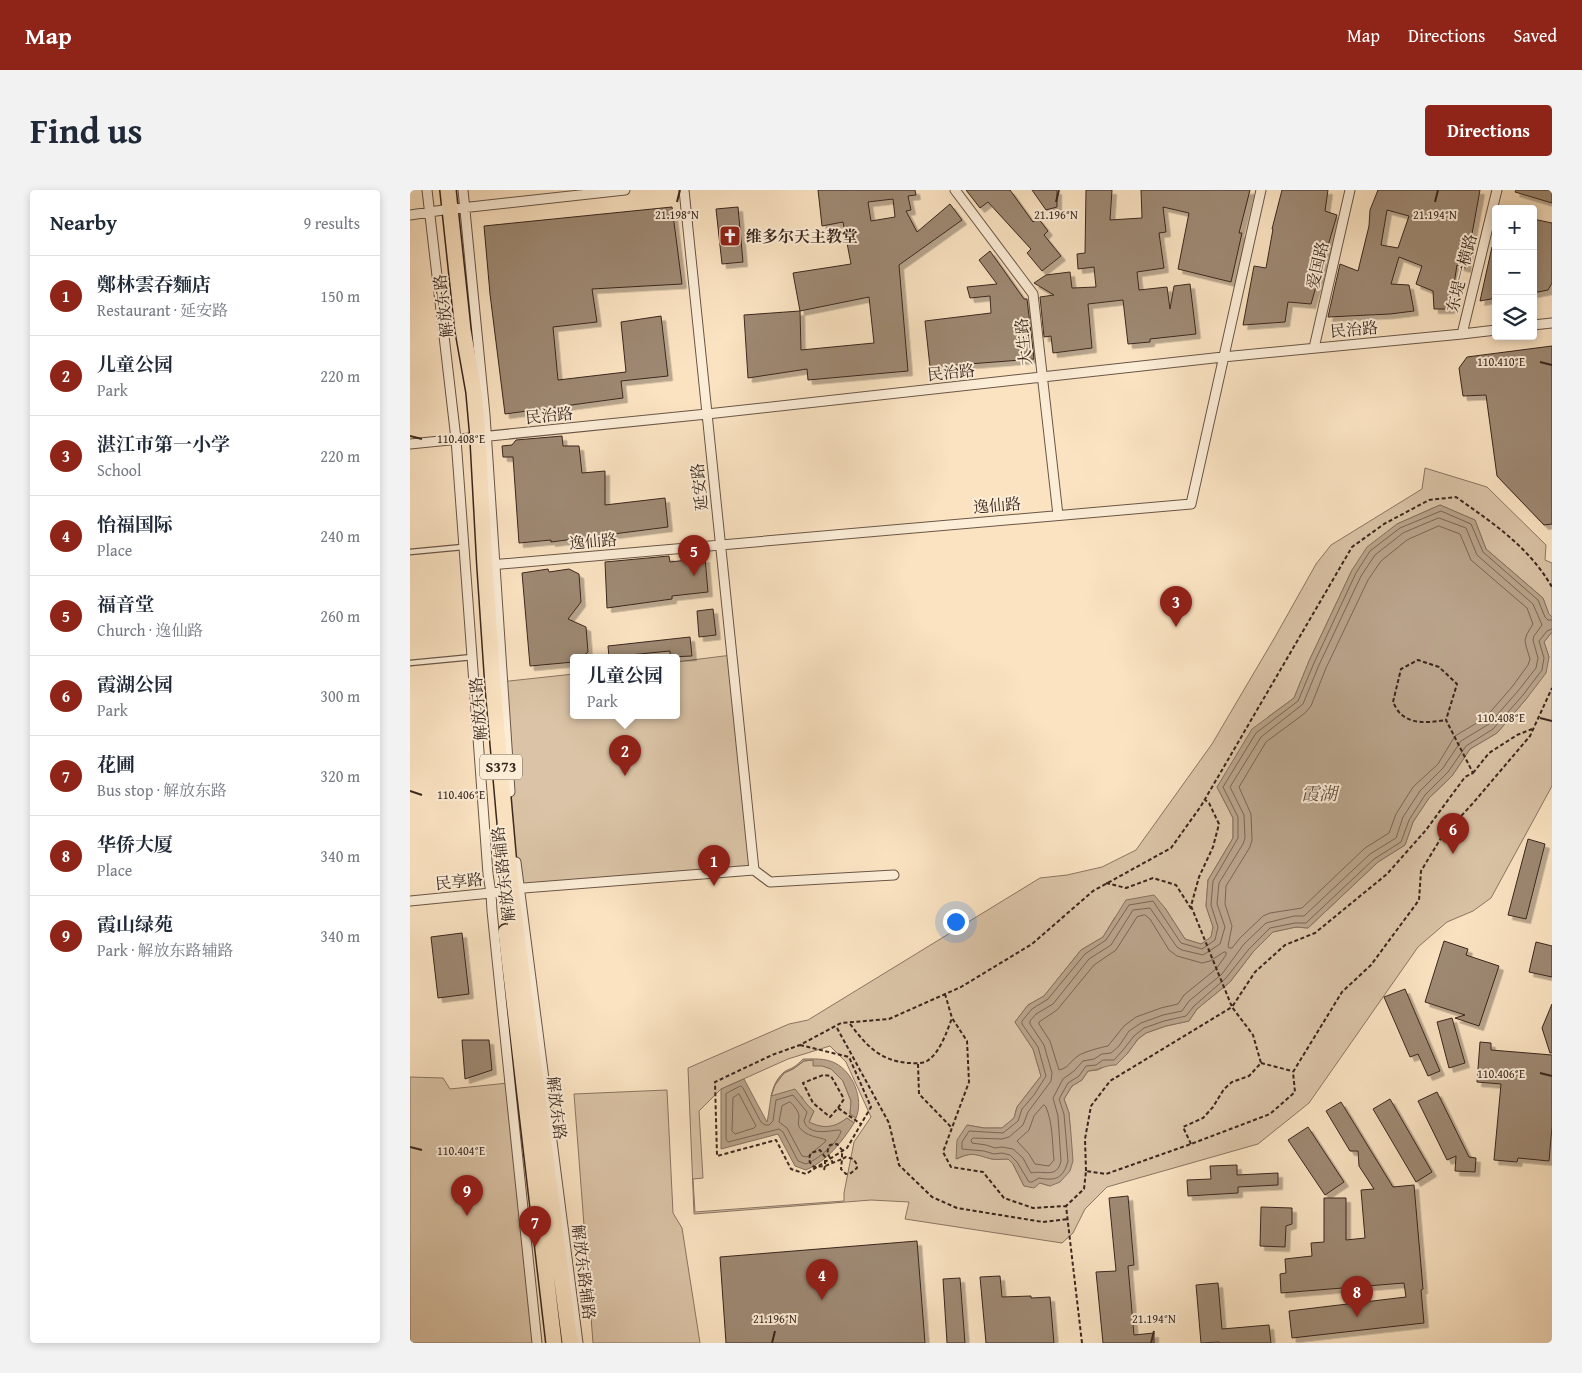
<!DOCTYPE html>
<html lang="en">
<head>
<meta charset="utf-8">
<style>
  body { margin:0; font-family:"Gentium Book Plus","Noto Serif SC",serif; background:#f2f2f3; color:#1f2937 }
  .controls { position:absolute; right:15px; top:15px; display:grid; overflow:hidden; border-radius:5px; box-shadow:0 2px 8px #0003 }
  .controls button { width:45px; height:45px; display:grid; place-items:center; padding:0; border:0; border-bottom:1px solid #e0e1e3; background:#fff; color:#1f2937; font:25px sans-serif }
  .you { position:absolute; left:545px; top:731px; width:18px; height:18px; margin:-12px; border:4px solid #fff; border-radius:50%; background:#1a73e8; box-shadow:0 0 0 8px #1a73e833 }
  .badge { display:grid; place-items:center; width:32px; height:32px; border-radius:50%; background:#8f2418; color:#fff; font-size:16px; font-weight:700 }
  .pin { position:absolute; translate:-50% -41px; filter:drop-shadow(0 1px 2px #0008) }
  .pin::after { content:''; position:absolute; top:26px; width:18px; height:15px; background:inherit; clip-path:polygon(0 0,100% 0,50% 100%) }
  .popup { position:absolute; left:160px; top:464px; width:110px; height:65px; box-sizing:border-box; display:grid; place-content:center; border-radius:5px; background:#fff; filter:drop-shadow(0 1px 4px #0005); font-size:16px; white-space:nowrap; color:#747a83 }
  .popup b { font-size:19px; color:#1f2937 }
  .popup::after { content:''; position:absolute; left:50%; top:100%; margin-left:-10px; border:10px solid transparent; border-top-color:#fff }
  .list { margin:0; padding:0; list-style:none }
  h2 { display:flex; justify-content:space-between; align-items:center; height:65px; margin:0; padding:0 20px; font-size:21px }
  h2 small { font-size:16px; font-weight:400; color:#747a83 }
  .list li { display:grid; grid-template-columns:32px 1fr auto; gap:15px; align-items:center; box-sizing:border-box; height:80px; padding:0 20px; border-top:1px solid #e0e1e3 }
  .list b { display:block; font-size:19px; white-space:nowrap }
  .list p { margin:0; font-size:16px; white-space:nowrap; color:#747a83 }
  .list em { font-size:16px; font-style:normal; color:#747a83 }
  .icon { flex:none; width:28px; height:28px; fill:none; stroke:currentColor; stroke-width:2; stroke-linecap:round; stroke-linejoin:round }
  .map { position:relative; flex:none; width:1142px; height:1153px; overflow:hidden; border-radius:5px }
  header { display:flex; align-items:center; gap:30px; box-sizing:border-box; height:70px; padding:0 25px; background:#8f2418; color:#fff }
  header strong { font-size:24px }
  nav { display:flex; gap:28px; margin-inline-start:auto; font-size:18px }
  .intro { display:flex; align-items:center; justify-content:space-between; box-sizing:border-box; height:120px; padding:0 30px }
  h1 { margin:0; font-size:35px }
  .button { padding:12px 22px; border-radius:5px; background:#8f2418; color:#fff; font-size:18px; font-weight:700 }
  main { display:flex; gap:30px; padding:0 30px }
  aside { flex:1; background:#fff; border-radius:5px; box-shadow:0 2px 8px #0003 }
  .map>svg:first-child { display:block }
  .green { fill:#dac3a6; stroke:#8a7562; fill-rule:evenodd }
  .water { fill:#b9a38a; stroke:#86715f }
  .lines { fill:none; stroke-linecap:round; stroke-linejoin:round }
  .shore { stroke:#7a6554; stroke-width:1 }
  .building { fill:#9e8973; stroke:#3a271e; fill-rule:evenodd; filter:url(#shadow) }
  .service-casing { stroke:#6a5647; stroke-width:7 }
  .minor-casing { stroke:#6a5647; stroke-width:11 }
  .primary-casing { stroke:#3a271e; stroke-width:18 }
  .path { stroke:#3a271e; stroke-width:2; stroke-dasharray:4 2.5; stroke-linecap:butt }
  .service { stroke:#fcedd7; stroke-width:4.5 }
  .minor { stroke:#fcedd7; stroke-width:9 }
  .primary { stroke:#fbe3c2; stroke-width:15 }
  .path-bridge { stroke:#3a271e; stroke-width:2; stroke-dasharray:4 2.5; stroke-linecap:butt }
  .ticks { fill:none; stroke:#3a271e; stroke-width:2 }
  .labels { text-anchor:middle; stroke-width:4; stroke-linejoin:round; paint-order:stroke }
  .shield { fill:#fcedd7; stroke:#746256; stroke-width:1 }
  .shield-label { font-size:15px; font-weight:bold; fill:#3a271e }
  .poi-label { font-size:16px; font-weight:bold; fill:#3a271e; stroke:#fcedd7; text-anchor:start }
  .street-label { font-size:16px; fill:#3a271e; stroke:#fcedd7 }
  .water-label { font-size:18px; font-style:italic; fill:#604c3e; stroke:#fcedd7 }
  .ticks-label { font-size:12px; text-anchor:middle; fill:#3a271e; stroke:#fcedd7; stroke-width:4; stroke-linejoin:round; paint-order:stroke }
</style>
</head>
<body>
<header>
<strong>Map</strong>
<nav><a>Map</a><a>Directions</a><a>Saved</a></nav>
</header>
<div class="intro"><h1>Find us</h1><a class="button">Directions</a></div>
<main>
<aside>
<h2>Nearby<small>9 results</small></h2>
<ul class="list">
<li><span class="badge">1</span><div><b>鄭林雲吞麵店</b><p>Restaurant · 延安路</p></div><em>150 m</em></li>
<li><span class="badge">2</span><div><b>儿童公园</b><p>Park</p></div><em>220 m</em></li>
<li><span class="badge">3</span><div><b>湛江市第一小学</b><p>School</p></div><em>220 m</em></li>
<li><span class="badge">4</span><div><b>怡福国际</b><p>Place</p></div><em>240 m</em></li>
<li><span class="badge">5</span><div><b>福音堂</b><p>Church · 逸仙路</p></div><em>260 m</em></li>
<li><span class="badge">6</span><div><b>霞湖公园</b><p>Park</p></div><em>300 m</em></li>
<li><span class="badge">7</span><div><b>花圃</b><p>Bus stop · 解放东路</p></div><em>320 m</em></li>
<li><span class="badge">8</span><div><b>华侨大厦</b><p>Place</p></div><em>340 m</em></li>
<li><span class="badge">9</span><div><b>霞山绿苑</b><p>Park · 解放东路辅路</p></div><em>340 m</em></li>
</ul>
</aside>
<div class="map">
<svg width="1142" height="1153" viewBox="0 0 1142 1153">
  <defs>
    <filter id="shadow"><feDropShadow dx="4.5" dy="4.5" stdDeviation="0" flood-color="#0004"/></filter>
  </defs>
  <rect width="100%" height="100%" fill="#fbe3c2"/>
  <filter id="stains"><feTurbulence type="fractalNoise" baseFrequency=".004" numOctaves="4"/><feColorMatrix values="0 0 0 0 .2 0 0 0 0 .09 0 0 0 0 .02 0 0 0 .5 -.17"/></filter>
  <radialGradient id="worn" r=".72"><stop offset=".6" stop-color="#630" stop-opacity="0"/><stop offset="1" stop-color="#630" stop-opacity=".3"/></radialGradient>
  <path class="green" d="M1015 278 1077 297 1136 355 1135 370 1142 373V427L1139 425 1133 408 1076 359 1065 330 1030 315 987 334 942 380 899 471 884 508 858 527 807 597 823 628V648L798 690 796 716 803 737 801 748 791 754 775 749 755 718 705 727 693 747 671 760 634 806 618 815 605 832 623 859 631 886 607 917 604 928 592 938H574L557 935 547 969C563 961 566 965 582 969 587 970 593 969 598 969L603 974 614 996 630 993 640 996 661 958 659 923 654 909 662 896 672 890 678 881 688 880 717 864 728 849 736 843 756 836 779 831 787 819 820 792 843 762 863 742 886 737 898 738 968 672 995 655 1003 632 1019 608 1042 586 1060 559 1087 543 1117 508 1139 467 1134 452 1142 442V596L1081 708 1063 721 1037 732 1008 757 899 913 848 954 697 997 675 1019 663 1043 652 1053 495 1029 499 1012 461 1010 284 1024 278 878 379 834 398 830 630 688 657 685 692 677 726 660 802 554 865 447 906 374 921 355 1012 299ZM420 856 436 872 461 927 444 952 434 1003V1011L285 1022 283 989 293 988 289 921 311 899 378 869Z
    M322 465 344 680 101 699 90 492 164 484V525H266V472Z
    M403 870 421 879 433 891 441 911 440 924 446 928 444 933 437 928C424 939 413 939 399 932L404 921 395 914 392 907 361 906 365 895 374 883 383 879 394 871Z
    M0 887 33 888 40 899 98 893 128 1153H0Z
    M257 900 263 1023 272 1038 290 1153H183L164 904Z"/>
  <path class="water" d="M1030 315 1065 330 1076 359 1133 408 1139 424 1142 427V442L1134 452 1139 467 1136 483 1117 508 1087 543 1060 559 1042 586 1019 608 1003 632 995 655 968 672 898 738 886 737 863 742 843 762 820 792 787 819 779 831 756 836 736 843 728 849 717 864 706 875C695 875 689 880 678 881L672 890 662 896 654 909 659 923 661 944 663 971 660 981 650 992 640 996 630 993 624 998 614 996 603 974 598 969C593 969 587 970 582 969 565 965 563 961 546 969L547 950 557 935 574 938H592L604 928 607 917 631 886 623 859 605 832 618 815 634 806 671 760 693 747 716 710 744 705 755 718 775 749 791 754 801 747 803 737 796 716 798 690 823 648V628L807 597 842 539 884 508 899 471 942 380 957 357 987 334Z
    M393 869C404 869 415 868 425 873 443 882 454 909 446 928L440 924 441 911 433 891 421 879 412 876H403V870L394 871 383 879 374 883 365 895 361 906 385 899C392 907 396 915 404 921L399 932C413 939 424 938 437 928L444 933C432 952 417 971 396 980L385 976 368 944 311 959V899L334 889 357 932C361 915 359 896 373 883 376 880 381 879 384 877 387 875 390 872 393 869Z"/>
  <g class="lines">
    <path class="shore" d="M1029 328 1056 338 1067 365 1123 414 1132 435 1124 446 1123 450 1128 468 1126 478 1108 501 1079 534 1051 551 1033 578 1010 601 993 627 986 648 960 664 894 726H884L856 733 834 754 812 784 779 811 772 821 753 825 731 833 719 841 709 856 701 863 692 864 684 869 673 871 664 881 653 889 643 908 648 926 651 971C647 989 634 980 621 983L613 968 603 959 592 957 585 958 576 955 562 953 561 950 563 948 592 949 599 947 613 935 618 922 641 891 642 883 634 855 620 834V831L626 824 643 814 679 769 701 755 723 720 740 718 767 757 772 760 793 765 810 754 815 737 807 714 809 693 833 654 835 648 834 625 820 597 851 547 893 514 909 475 951 386 965 365 993 343Z
      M1029 336 1050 344 1061 370 1117 418 1123 434 1117 444 1115 450 1116 456 1120 469 1118 475 1102 497 1075 528 1045 546 1028 574 1003 597 986 624 979 643 955 658 892 718 860 723 853 726 830 748 822 758H819L818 756 822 736 815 714 816 696 840 657 842 650 841 624 829 597 856 552 895 523 901 516 916 478 958 390 971 371 997 350Z
      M1142 430H1138L1135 427 1128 410 1073 362 1061 334 1031 321 990 338 960 361 946 383 904 473 888 511 846 543 813 597 828 627V648L803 691 801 715 808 737 805 750 792 759 771 753 743 711 719 715 696 750 675 764 638 809 622 819 612 831V834L628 857 636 886 624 905 612 919 608 931 593 943 559 941 552 952V959L574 961 584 964 592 963 600 965 607 972 619 992H622L629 988C645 991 653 989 658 971L654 924 649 909 658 893 669 886 676 876 686 875 693 870H704L713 860 724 846 734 838 754 831 776 826 784 816 816 788 839 759 860 738 885 733H896L964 669 991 652 999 630 1015 605 1038 582 1056 556 1083 539 1113 505 1132 480 1134 468 1129 451 1137 441 1142 439
      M735 725 740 729 759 760 767 766 792 773 800 771 814 762H816V765L806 779 774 805 768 814 751 818 726 827 714 836 698 856C692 857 673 862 668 866 660 871 659 878 649 880L640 851 629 834V832L647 820 684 775 706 760 727 727Z
      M331 896 333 898 351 932 355 935H359L363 931 366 910 383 905 397 922 394 931C399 946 417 941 429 940L431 941C429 952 407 970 396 974L388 971 373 942 369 939 318 952 316 949V904Z
      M329 904 346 936 344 938 325 944 322 941 323 908Z
      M380 912C383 914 389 922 389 926 389 932 386 936 393 941 400 947 409 947 416 950L415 952 397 967 392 966 377 938 369 932 372 916Z
      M634 915 636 917C643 934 642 952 644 970L639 976 625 974 619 964 607 951 619 940 624 926Z"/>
  </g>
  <path class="building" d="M408 0H505L506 5 498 6 501 20 496 21 507 42 540 14 552 30 489 75 498 181 398 190 397 179 338 188 334 125 390 121 383 83 441 74 433 32 412 36ZM483 9 485 27 461 31 458 12ZM459 107 464 153 391 160 390 121Z
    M556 0H600L623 32 628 28 638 41 634 45 651 66 632 81 617 63 621 59 578 12 570 18Z
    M622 0H647V17L636 20Z
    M676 0H702L700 30 732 28 731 0H840L829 43H832L821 92 768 79 779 23 753 17 756 42 749 43 754 78 727 82 729 100 757 97 760 119 764 96 780 94 786 144 740 149V152L718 154 713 110 678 114 682 158 643 163 641 146 634 147 630 107 644 105 624 93 636 85 660 82 662 98 686 97 684 77 668 79 667 64 675 63Z
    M872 0H918L915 21 927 25 901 114 878 112 875 132 833 135 844 76 856 78 863 39H862Z
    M968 0H1070L1062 44 1061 43 1056 78 1047 75 1040 119H1024L1023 101 1006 94 1012 76 989 67 981 94 999 95 1004 121 980 124 918 127 930 74 948 81 959 36 960 20ZM977 20 999 26 988 58 971 55Z
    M1106 0H1142V13L1105 2Z
    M262 17 272 94 182 99 187 132 143 137 148 190 216 182 211 132 251 126 258 186 211 191 213 208 95 224 80 104 74 36Z
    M328 17 333 72 312 74 306 19Z
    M1123 29 1142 33V93L1138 100 1123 103Z
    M1082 57 1086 58V108L1070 111Z
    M580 61 614 109H617L624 169 520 177 515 131 581 123 580 106 560 108 557 97 587 94 569 70Z
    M1142 156V334L1134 335 1087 286 1076 205 1053 206 1049 178 1057 167Z
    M152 246 153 256H169L172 283 195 281V315L255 308 258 337 141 352V350L109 353 103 267H93L92 256 102 255 106 250Z
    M259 366 260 372 295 368 298 402 262 406V409L197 418 195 372Z
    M138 379 139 382 159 379 169 384 171 412 158 429 176 437 178 462 172 467H164V472L120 476 112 383Z
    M303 419 306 445 289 447 287 421Z
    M280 447 282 466 260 467V461L199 467 198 456Z
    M1118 649 1135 654 1116 729 1098 725Z
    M52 743 59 804 28 808 21 747Z
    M1034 751 1058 759 1056 765 1089 776 1069 836 1045 828 1055 825 1015 812Z
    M1126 752 1142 756V787L1119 782Z
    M995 799 1030 881 1018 886 1008 864 1000 867 974 807Z
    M1142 814V863H1140L1132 838Z
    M1042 828 1055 873 1039 878 1027 832Z
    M52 850H79L82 880 55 889Z
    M1070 852 1081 853V860L1142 865V937L1139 971 1108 968 1107 972 1084 970 1091 894 1067 892Z
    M1027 902 1059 967 1066 968 1065 982 1045 981 1046 966 1037 970 1008 911Z
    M980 909 1022 982 1006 992 963 919Z
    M931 912 983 997 1004 995 1013 1099 1011 1100 1014 1133 882 1148 879 1121 996 1107 994 1093 871 1103 870 1084 876 1083 875 1069 902 1066 901 1053 914 1052V1008H936V1050L955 1048 951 1000 964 999 949 976 948 961H940L916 921Z
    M898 937 934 992 915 1005 878 950Z
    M827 975V985L868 983V995L828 997V1003L778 1006 777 990 801 989 800 976Z
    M718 1006 724 1075 718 1076 724 1145 744 1143V1153H693L686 1082 706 1081 699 1008Z
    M851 1017 882 1018V1034L876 1036 875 1057 850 1056Z
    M507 1051 515 1153H316L310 1067Z
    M590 1086 592 1107 621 1106V1108L640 1107 644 1153H576L570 1087Z
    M550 1088 555 1153H537L533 1089Z
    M808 1093 812 1139 859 1135 861 1153H809V1152L791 1153 786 1095Z"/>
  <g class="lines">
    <g class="service-casing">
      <path id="service" d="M0 362 53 357
        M0 473 63 467"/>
    </g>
    <g class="minor-casing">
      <path id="minor" d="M17 0 46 249 78 684 81 703 82 721 127 1153
        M53 0 75 225 100 602
        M274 0 344 680
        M545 0 623 104 648 325
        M0 25 33 20 215 0
        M1123 135 1142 133
        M1052 144 1087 0
        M904 158 940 0
        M0 254 297 224 813 167 1052 144 1086 140
        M80 375 781 314 851 0
        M106 672 168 1153
        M0 711 91 702 101 699 344 680 360 692 484 685"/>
    </g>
    <g class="primary-casing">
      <path id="primary" d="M38 0 53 140 64 202 68 247 75 376 83 495 101 699 160 1153
        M96 742 144 1153"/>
    </g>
    <path class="path" d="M1063 583 1079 563 1107 545 1122 539
      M696 693 716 698 743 688 766 695 782 720
      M535 804 542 828 557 851 559 892 533 962 541 977 573 982 594 1008 623 1018 656 1016
      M440 834C457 856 469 870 498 873 504 873 512 874 517 871 530 863 537 841 542 828
      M427 838 479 933 489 975 522 1007 547 1018 633 1032 658 1029
      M390 855 439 867 461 917 437 958 396 984 381 979 366 950 307 966 305 892 362 865 390 855 431 833 479 829 551 797 622 754 683 701 761 658 791 616 942 357 974 334 1019 310 1046 307C1084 334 1118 356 1142 397
      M851 873 882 881
      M508 874 509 904 542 938
      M428 918 434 909 421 886 413 885 393 893 403 913 420 927 428 918 451 934
      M781 954 773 937 793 928 803 917 814 899 822 892 839 886 851 873 843 845 822 817 845 782 875 755 905 743 977 684 1016 640 1055 587 1063 583 1036 530 1047 494 1029 477 1008 470 991 479 983 512C985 516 988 522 992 525 1004 535 1022 532 1036 530
      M676 981 675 949 681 916 700 891 822 817 781 716 789 687 803 657 809 634 799 613 794 609
      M672 1153 656 1016 674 999 676 981 696 984 781 954 860 924 885 902 883 882 932 802 961 775 1009 710 1011 681 1031 648 1064 612 1120 546 1142 498"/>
    <use href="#service" class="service"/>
    <use href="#minor" class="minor"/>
    <use href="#primary" class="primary"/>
    <path class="path-bridge" d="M414 980 415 976 404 977C399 973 398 969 401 963L410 960 415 967V976L432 969 431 979 436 984 441 983 447 978 446 973 443 969 436 967 432 969V960L427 954 420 955C415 962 419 966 423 973"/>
  </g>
  <path class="ticks" d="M267 12 270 0M646 12 649 0M1025 12 1028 0M1130 172 1142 175M0 246 12 249M1130 528 1142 531M0 601 12 605M1130 883 1142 886M0 957 12 960M362 1153 365 1141M741 1153 744 1141"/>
  <defs>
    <g id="church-square" transform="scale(1.125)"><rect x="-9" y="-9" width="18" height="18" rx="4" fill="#8f2418" stroke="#fcedd7"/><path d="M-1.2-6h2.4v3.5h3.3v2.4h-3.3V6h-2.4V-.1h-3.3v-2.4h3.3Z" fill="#fff"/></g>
  </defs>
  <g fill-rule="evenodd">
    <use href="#church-square" x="320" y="46"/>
  </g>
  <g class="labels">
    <rect class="shield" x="70" y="564.5" width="42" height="25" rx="4"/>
    <g class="shield-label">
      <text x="91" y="582">S373</text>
    </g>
    <g class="poi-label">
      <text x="336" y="52">维多尔天主教堂</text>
    </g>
    <g class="street-label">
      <text transform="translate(907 75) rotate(-77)" y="6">爱国路</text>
      <text transform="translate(1051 83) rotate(-76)" y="6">东堤一横路</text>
      <text transform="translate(33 116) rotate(-97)" y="6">解放东路</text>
      <text transform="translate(944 139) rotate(-5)" y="6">民治路</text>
      <text transform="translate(613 152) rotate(-96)" y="6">大生路</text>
      <text transform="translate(541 182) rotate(-6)" y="6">民治路</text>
      <text transform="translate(139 225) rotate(-6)" y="6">民治路</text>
      <text transform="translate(289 297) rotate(-96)" y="6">延安路</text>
      <text transform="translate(587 315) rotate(-5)" y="6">逸仙路</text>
      <text transform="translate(183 351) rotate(-5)" y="6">逸仙路</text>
      <text transform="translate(68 519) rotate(-95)" y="6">解放东路</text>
      <text transform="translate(93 684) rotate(-97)" y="6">解放东路辅路</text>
      <text transform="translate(49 691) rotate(-6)" y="6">民享路</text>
      <text transform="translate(147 918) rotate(83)" y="6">解放东路</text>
      <text transform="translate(174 1082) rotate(83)" y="6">解放东路辅路</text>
    </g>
    <g class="water-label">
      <text x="909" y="610">霞湖</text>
    </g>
  </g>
  <g class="ticks-label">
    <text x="267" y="29">21.198°N</text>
    <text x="646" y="29">21.196°N</text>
    <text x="1025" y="29">21.194°N</text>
    <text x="1091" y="176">110.410°E</text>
    <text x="51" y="253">110.408°E</text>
    <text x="1091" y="532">110.408°E</text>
    <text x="51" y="609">110.406°E</text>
    <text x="1091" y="888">110.406°E</text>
    <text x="51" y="965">110.404°E</text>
    <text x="365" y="1133">21.196°N</text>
    <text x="744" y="1133">21.194°N</text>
  </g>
  <rect width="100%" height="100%" filter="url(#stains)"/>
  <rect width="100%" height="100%" fill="url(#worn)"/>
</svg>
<div class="controls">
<button>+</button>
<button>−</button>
<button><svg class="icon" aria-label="layers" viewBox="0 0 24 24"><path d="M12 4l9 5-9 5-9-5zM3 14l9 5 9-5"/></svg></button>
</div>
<div class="you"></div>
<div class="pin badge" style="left:304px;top:696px">1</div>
<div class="pin badge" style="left:215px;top:586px">2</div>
<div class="popup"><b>儿童公园</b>Park</div>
<div class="pin badge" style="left:766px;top:437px">3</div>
<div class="pin badge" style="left:412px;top:1110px">4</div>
<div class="pin badge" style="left:284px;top:386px">5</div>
<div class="pin badge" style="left:1043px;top:664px">6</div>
<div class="pin badge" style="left:125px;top:1057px">7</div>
<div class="pin badge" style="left:947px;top:1127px">8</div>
<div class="pin badge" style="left:57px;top:1026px">9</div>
</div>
</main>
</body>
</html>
